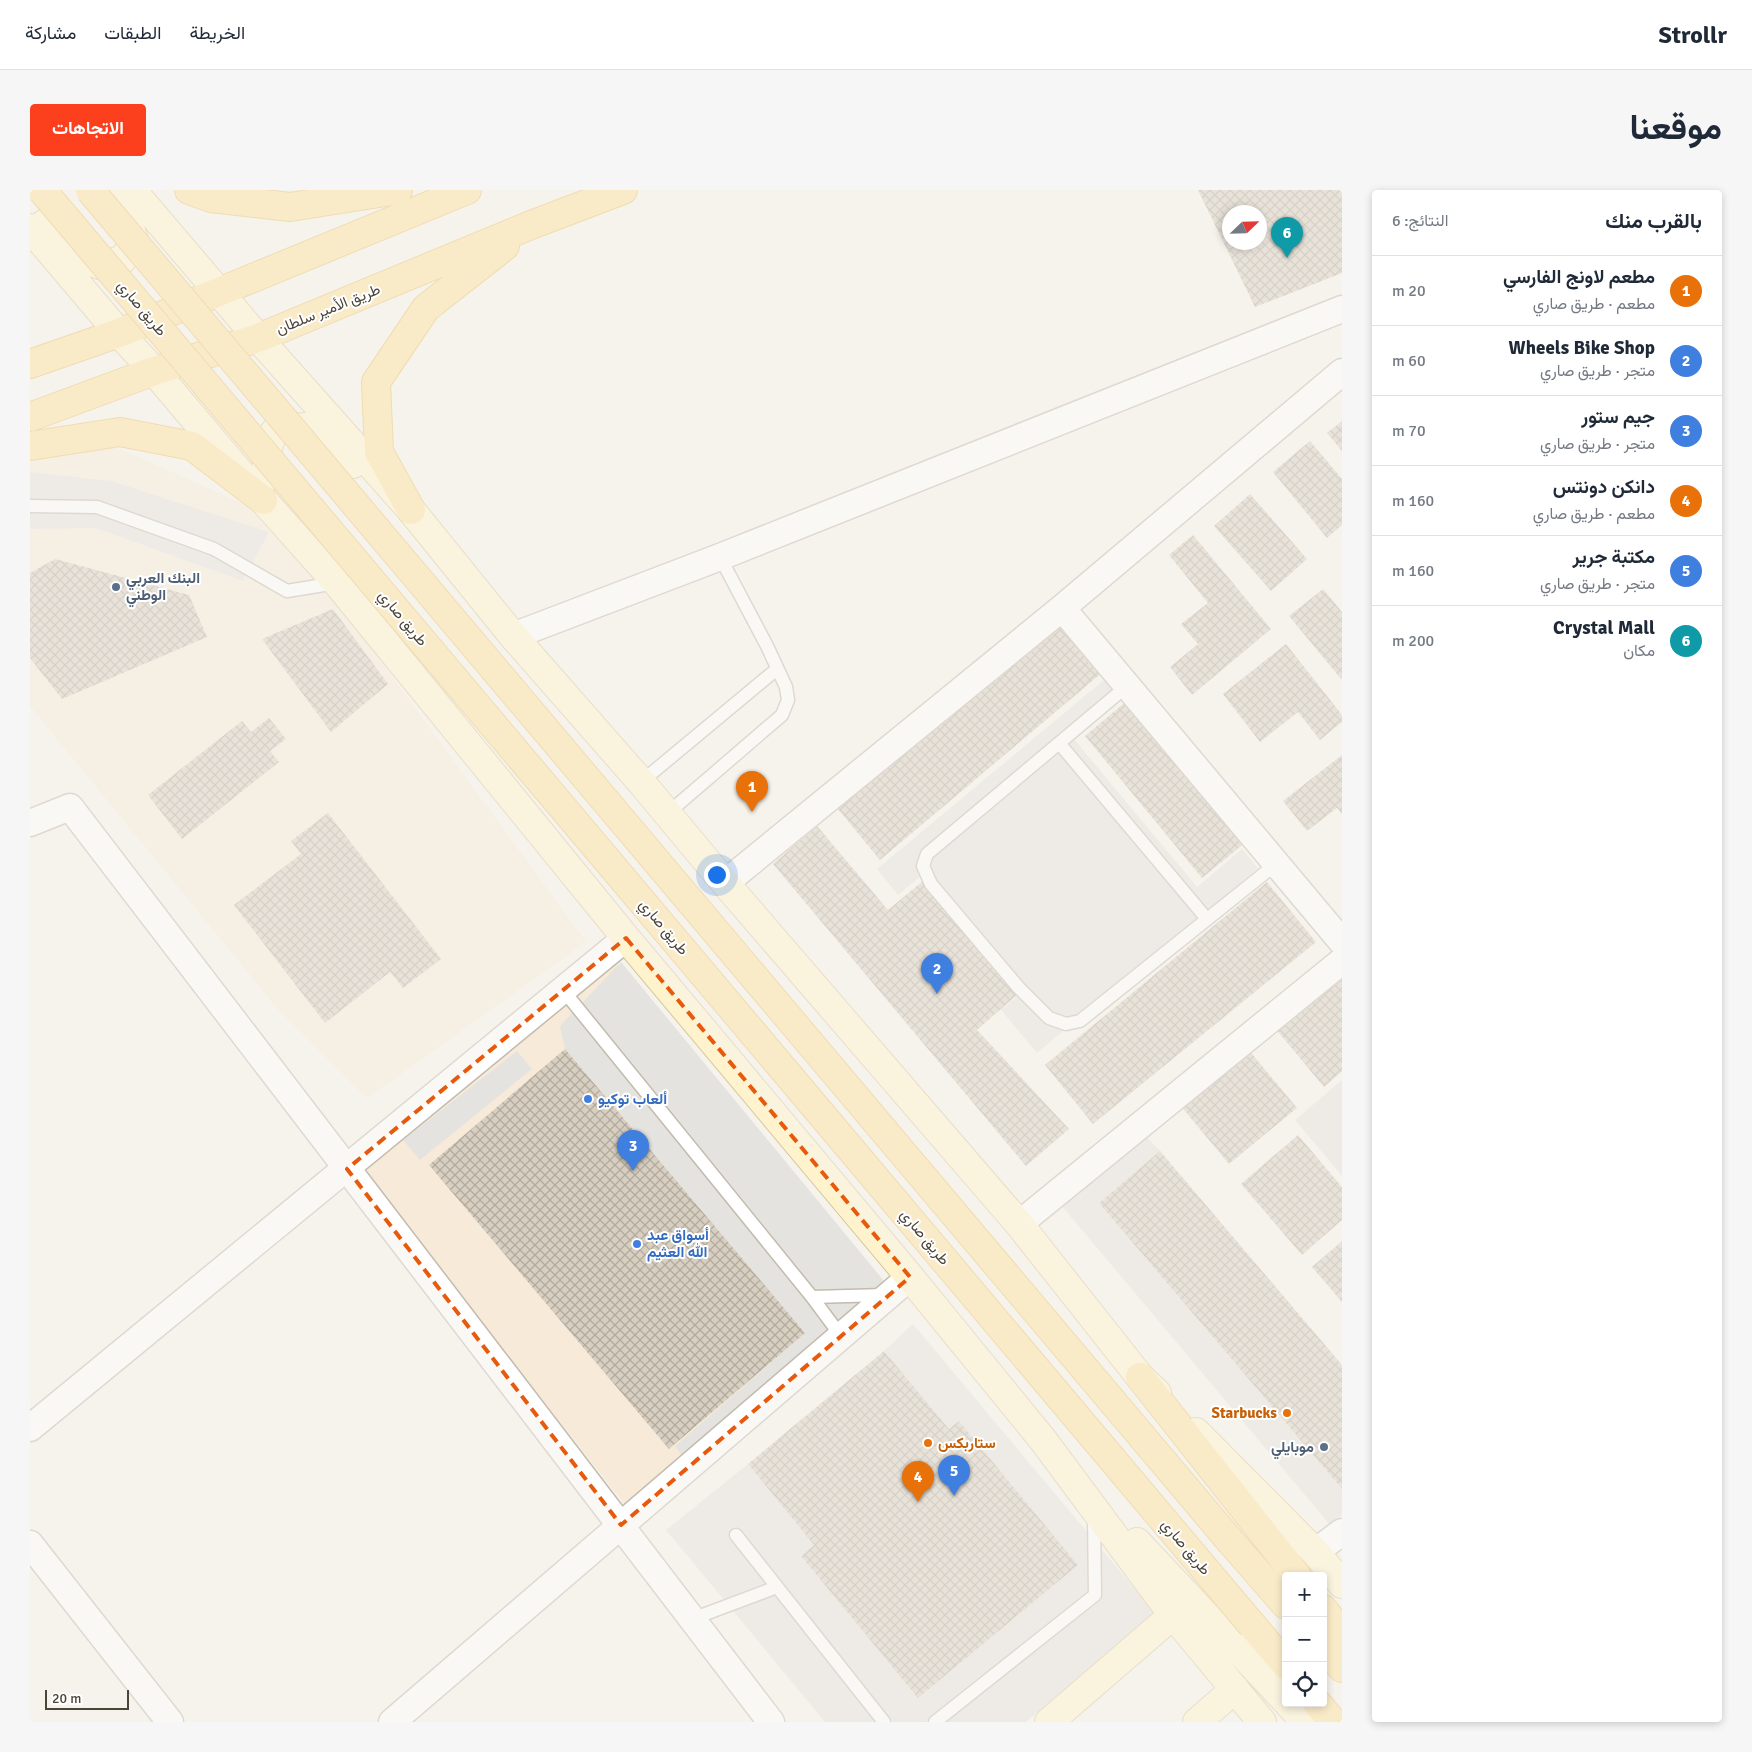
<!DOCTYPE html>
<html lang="ar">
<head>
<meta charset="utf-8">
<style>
  body { margin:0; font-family:Signika,Vazirmatn,sans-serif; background:#f6f6f7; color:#1f2937; direction:rtl }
  .controls { position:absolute; right:15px; bottom:15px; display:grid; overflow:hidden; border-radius:5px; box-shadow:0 2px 8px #0003 }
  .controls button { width:45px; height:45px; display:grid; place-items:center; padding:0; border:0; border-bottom:1px solid #e0e1e3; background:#fff; color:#1f2937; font:25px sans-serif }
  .compass { position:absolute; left:1192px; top:15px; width:45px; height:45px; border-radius:50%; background:#fff; box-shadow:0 2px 8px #0003; rotate:67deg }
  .scale { position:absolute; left:15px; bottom:12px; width:84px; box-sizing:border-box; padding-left:5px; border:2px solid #4b4439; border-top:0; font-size:14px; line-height:18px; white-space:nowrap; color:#4b4439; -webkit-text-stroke:4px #fff; paint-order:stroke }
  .you { position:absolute; left:686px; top:684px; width:18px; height:18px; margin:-12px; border:4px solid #fff; border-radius:50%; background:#1a73e8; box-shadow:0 0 0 8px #1a73e833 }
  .badge { display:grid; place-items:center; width:32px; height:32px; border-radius:50%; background:#fc3f1d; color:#fff; font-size:16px; font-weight:700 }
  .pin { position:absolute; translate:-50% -41px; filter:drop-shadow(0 1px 2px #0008) }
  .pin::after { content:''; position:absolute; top:26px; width:18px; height:15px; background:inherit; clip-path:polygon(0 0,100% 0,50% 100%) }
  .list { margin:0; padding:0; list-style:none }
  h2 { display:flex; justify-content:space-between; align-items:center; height:65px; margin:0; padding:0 20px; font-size:21px }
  h2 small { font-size:16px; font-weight:400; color:#747a83 }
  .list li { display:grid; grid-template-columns:32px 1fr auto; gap:15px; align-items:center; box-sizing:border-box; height:70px; padding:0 20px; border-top:1px solid #e0e1e3 }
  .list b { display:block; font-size:19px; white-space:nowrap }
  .list p { margin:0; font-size:16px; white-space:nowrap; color:#747a83 }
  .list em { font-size:16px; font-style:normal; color:#747a83 }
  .icon { flex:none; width:28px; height:28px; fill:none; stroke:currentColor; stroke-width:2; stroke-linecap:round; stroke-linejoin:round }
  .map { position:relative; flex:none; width:1312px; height:1532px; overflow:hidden; direction:ltr; border-radius:5px }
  header { display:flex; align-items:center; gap:30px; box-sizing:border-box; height:70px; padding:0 25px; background:#fff; border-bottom:1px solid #e0e1e3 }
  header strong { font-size:24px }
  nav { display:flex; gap:28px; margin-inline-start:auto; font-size:18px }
  .intro { display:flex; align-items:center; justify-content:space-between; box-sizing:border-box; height:120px; padding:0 30px }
  h1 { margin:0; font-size:35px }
  .button { padding:12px 22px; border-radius:5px; background:#fc3f1d; color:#fff; font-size:18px; font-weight:700 }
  main { display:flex; gap:30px; padding:0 30px }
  aside { flex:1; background:#fff; border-radius:5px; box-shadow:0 2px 8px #0003 }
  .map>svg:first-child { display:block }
  .commercial { fill:#f7ead8 }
  .parking { fill:#e5e3e0 }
  .building { fill:url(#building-cross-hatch); fill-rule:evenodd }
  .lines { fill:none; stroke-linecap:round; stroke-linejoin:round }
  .lane-casing { stroke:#c2bbae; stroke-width:15 }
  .street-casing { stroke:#c2bbae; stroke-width:29 }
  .secondary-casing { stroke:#d6c79b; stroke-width:30 }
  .primary-casing { stroke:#e6c16a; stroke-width:30 }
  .lane { stroke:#fff; stroke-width:12 }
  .street { stroke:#fff; stroke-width:26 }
  .secondary { stroke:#fff3cd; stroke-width:28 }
  .primary { stroke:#ffe39c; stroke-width:28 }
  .primary-bridge-casing { stroke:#e6c16a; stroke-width:30; stroke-linecap:butt }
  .primary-bridge { stroke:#ffe39c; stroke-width:28 }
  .marked { fill:none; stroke:#e8590c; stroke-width:4; stroke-dasharray:10 6; stroke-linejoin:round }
  .service-dot { fill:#5c6f8a; stroke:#fff; stroke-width:2 }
  .shop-dot { fill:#3f7fe0; stroke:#fff; stroke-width:2 }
  .food-dot { fill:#e8710a; stroke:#fff; stroke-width:2 }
  .labels { text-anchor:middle; stroke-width:4; stroke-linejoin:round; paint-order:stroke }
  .street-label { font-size:15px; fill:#4b4439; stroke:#fff }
  .service-label { font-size:15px; font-weight:bold; fill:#4e5e75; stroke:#fff; text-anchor:start }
  .shop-label { font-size:15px; font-weight:bold; fill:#366cbe; stroke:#fff; text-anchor:start }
  .food-label { font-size:15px; font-weight:bold; fill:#c56008; stroke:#fff; text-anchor:end }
</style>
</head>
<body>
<header>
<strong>Strollr</strong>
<nav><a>الخريطة</a><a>الطبقات</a><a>مشاركة</a></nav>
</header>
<div class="intro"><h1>موقعنا</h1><a class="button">الاتجاهات</a></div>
<main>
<aside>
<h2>بالقرب منك<small>النتائج: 6</small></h2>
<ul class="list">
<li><span class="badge" style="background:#e8710a">1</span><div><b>مطعم لاونج الفارسي</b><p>مطعم · طريق صاري</p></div><em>20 m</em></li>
<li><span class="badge" style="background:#3f7fe0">2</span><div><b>Wheels Bike Shop</b><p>متجر · طريق صاري</p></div><em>60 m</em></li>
<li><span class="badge" style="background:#3f7fe0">3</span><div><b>جيم ستور</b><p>متجر · طريق صاري</p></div><em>70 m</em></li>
<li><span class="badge" style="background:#e8710a">4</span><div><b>دانكن دونتس</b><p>مطعم · طريق صاري</p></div><em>160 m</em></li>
<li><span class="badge" style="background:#3f7fe0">5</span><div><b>مكتبة جرير</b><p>متجر · طريق صاري</p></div><em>160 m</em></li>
<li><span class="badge" style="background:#0f9aa8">6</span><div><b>Crystal Mall</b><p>مكان</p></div><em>200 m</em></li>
</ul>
</aside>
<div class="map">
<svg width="1312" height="1532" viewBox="0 0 1312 1532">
  <defs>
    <pattern id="building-cross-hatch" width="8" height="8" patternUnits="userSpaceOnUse" patternTransform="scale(1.25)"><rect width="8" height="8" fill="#d8cfc1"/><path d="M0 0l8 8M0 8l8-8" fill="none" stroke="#b1aa9e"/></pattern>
  </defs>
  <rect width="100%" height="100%" fill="#f6f3ec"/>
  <path class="commercial" d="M0 249 90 259 216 315 320 429 556 752 337 908 247 818 0 516Z
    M584 771 850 1098 595 1315 331 979Z"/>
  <path class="parking" d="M0 282 81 291 239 342 213 391 66 338 0 339Z
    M1074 490 1091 510 1044 549 1167 697 1212 659 1228 678 1007 863 971 820 995 800 895 683 868 705 847 679Z
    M591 772 854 1091 855 1102 655 1270 645 1256 775 1143 535 859 530 836Z
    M487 861 502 879 390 970 373 950Z
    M1312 890V986L1265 930Z
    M1114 944 1130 961 1069 1013 1312 1299V1325L1300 1335 1031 1015Z
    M883 1134 1125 1423 996 1532H795L636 1340 718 1274 784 1355 771 1366 1048 1375 929 1231 919 1239 854 1161Z"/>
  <path class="building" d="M1168 0H1312V83L1225 117ZM1200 22H1230V52H1200Z
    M1312 231V261L1297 243Z
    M1280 251 1312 289V335L1297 348 1243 282Z
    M1220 304 1277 369 1241 401 1184 336Z
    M1163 345 1241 439 1162 505 1140 477 1168 454 1151 434 1178 413 1139 365Z
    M25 369 159 405 177 447 32 509 0 468V383Z
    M1293 399 1312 422V488L1311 489 1259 426Z
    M303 419 358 494 301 542 232 449Z
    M1032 430 1074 481 850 670 808 619Z
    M1256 454 1312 525V532L1290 550 1268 522 1230 552 1193 504Z
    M1099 509 1216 652 1172 688 1055 546Z
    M239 528 256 549 240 561 249 572 152 649 118 605 212 531 221 542Z
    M1312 565V624L1307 618 1277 641 1253 611Z
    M298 623 411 769 373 798 360 782 295 833 204 715 271 664 261 651Z
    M787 636 858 720 894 690 989 803 947 840 1039 939 996 976 743 674Z
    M1237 692 1286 752 1063 934 1015 875Z
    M1312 782V881L1294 897 1245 838Z
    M535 859 775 1143 639 1259 399 975Z
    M1218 859 1267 918 1199 974 1150 915Z
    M1268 945 1312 997V1030L1272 1065 1211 994Z
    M1130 961 1312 1175V1299L1069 1013Z
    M1312 1051V1112L1282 1077Z
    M854 1161 919 1239 929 1231 1048 1375 888 1508 771 1366 784 1355 718 1274Z"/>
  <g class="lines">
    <g class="lane-casing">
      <path id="lane" d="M0 316 67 317 184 359 257 401 306 393
        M1097 496 897 664 893 676 901 694 989 798 1019 828 1036 834 1050 831 1246 674
        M1029 553 1177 729
        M611 592 747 479
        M638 623 752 525 758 510 756 497 737 456 690 367
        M533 800 782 1107 854 1105
        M782 1107 811 1146
        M706 1345 854 1532
        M662 1429 747 1397
        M905 1532 1065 1405 1064 1327"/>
    </g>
    <g class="street-casing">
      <path id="street" d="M1032 418 1312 752
        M483 446 690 367 1312 119
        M0 633 40 617 741 1532
        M695 693 1032 418 1312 182
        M989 1034 1312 771
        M0 1238 596 748
        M0 1354 140 1532
        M1285 1362 1312 1342
        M362 1532 880 1087"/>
    </g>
    <g class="secondary-casing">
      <path id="secondary" d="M102 0 228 148 381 320 483 446 611 592 695 693 989 1034 1110 1187 1127 1203
        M14 34 57 71 73 76 93 69 105 53 99 35 79 0
        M0 38 89 143 124 181 233 310 307 393 596 748 880 1087 1013 1250 1143 1425 1232 1532
        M239 286C234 277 237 243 249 239 256 236 269 238 277 237L323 274
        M1166 1242 1285 1362 1312 1394
        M1107 1352 1256 1511
        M1258 1513 1275 1532
        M1019 1532 1143 1425
        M1167 1532 1205 1499"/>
    </g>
    <g class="primary-casing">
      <path id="primary" d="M159 0 181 8 260 17 368 0
        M0 174 89 143 437 0
        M0 227 124 181 228 148 501 35 593 0
        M0 256 90 242 162 256 233 310
        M381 320 349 262 346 192 396 118 475 56
        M1110 1187 1267 1386
        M1201 1352 1256 1415
        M1293 1419 1312 1443
        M1222 1435 1256 1475
        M1293 1457 1312 1478
        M1287 1513 1303 1532"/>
    </g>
    <use href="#lane" class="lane"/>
    <use href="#street" class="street"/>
    <use href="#secondary" class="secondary"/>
    <use href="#primary" class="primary"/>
    <g class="primary-bridge-casing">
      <path id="primary-bridge" d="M12 0 1222 1435
        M60 0 1201 1352"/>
    </g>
    <use href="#primary-bridge" class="primary-bridge"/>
  </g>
  <path d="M0 0H1312V1532H0ZM596 748 880 1087 591 1335 317 979Z" fill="#f6f3ec" fill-opacity=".55" fill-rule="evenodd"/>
  <path class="marked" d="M596 748 880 1087 591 1335 317 979Z"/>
  <g class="service-dot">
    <circle cx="86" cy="397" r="5"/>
    <circle cx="1294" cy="1257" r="5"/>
  </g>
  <g class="shop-dot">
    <circle cx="558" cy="909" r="5"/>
    <circle cx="607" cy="1054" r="5"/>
  </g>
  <g class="food-dot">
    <circle cx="1257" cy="1223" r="5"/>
    <circle cx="898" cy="1253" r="5"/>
  </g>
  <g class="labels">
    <g class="street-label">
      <text transform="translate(112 118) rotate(50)" y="5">طريق صاري</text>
      <text transform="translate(298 119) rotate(-22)" y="5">طريق الأمير سلطان</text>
      <text transform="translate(373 428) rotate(50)" y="5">طريق صاري</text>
      <text transform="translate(634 737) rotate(50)" y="5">طريق صاري</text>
      <text transform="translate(895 1047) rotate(50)" y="5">طريق صاري</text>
      <text transform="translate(1156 1357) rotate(50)" y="5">طريق صاري</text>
    </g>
    <g class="service-label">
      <text x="96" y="393">البنك العربي<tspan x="96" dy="17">الوطني</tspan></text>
      <text x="1284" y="1262" text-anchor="end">موبايلي</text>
    </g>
    <g class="shop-label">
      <text x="568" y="914">ألعاب توكيو</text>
      <text x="617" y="1050">أسواق عبد<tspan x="617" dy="17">الله العثيم</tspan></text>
    </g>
    <g class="food-label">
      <text x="1247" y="1228">Starbucks</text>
      <text x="908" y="1258" text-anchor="start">ستاربكس</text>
    </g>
  </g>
</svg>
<div class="controls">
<button>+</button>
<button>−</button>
<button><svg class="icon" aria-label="locate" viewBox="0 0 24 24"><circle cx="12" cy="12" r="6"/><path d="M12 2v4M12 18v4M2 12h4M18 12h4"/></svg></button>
</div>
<svg class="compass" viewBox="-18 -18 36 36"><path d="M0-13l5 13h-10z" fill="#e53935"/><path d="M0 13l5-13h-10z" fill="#747a83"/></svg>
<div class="scale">20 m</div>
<div class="you"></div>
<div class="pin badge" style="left:722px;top:622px;background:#e8710a">1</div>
<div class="pin badge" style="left:907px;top:804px;background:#3f7fe0">2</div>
<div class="pin badge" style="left:603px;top:981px;background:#3f7fe0">3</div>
<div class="pin badge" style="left:888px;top:1312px;background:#e8710a">4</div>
<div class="pin badge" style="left:924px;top:1306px;background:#3f7fe0">5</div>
<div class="pin badge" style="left:1257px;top:68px;background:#0f9aa8">6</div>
</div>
</main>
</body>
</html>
